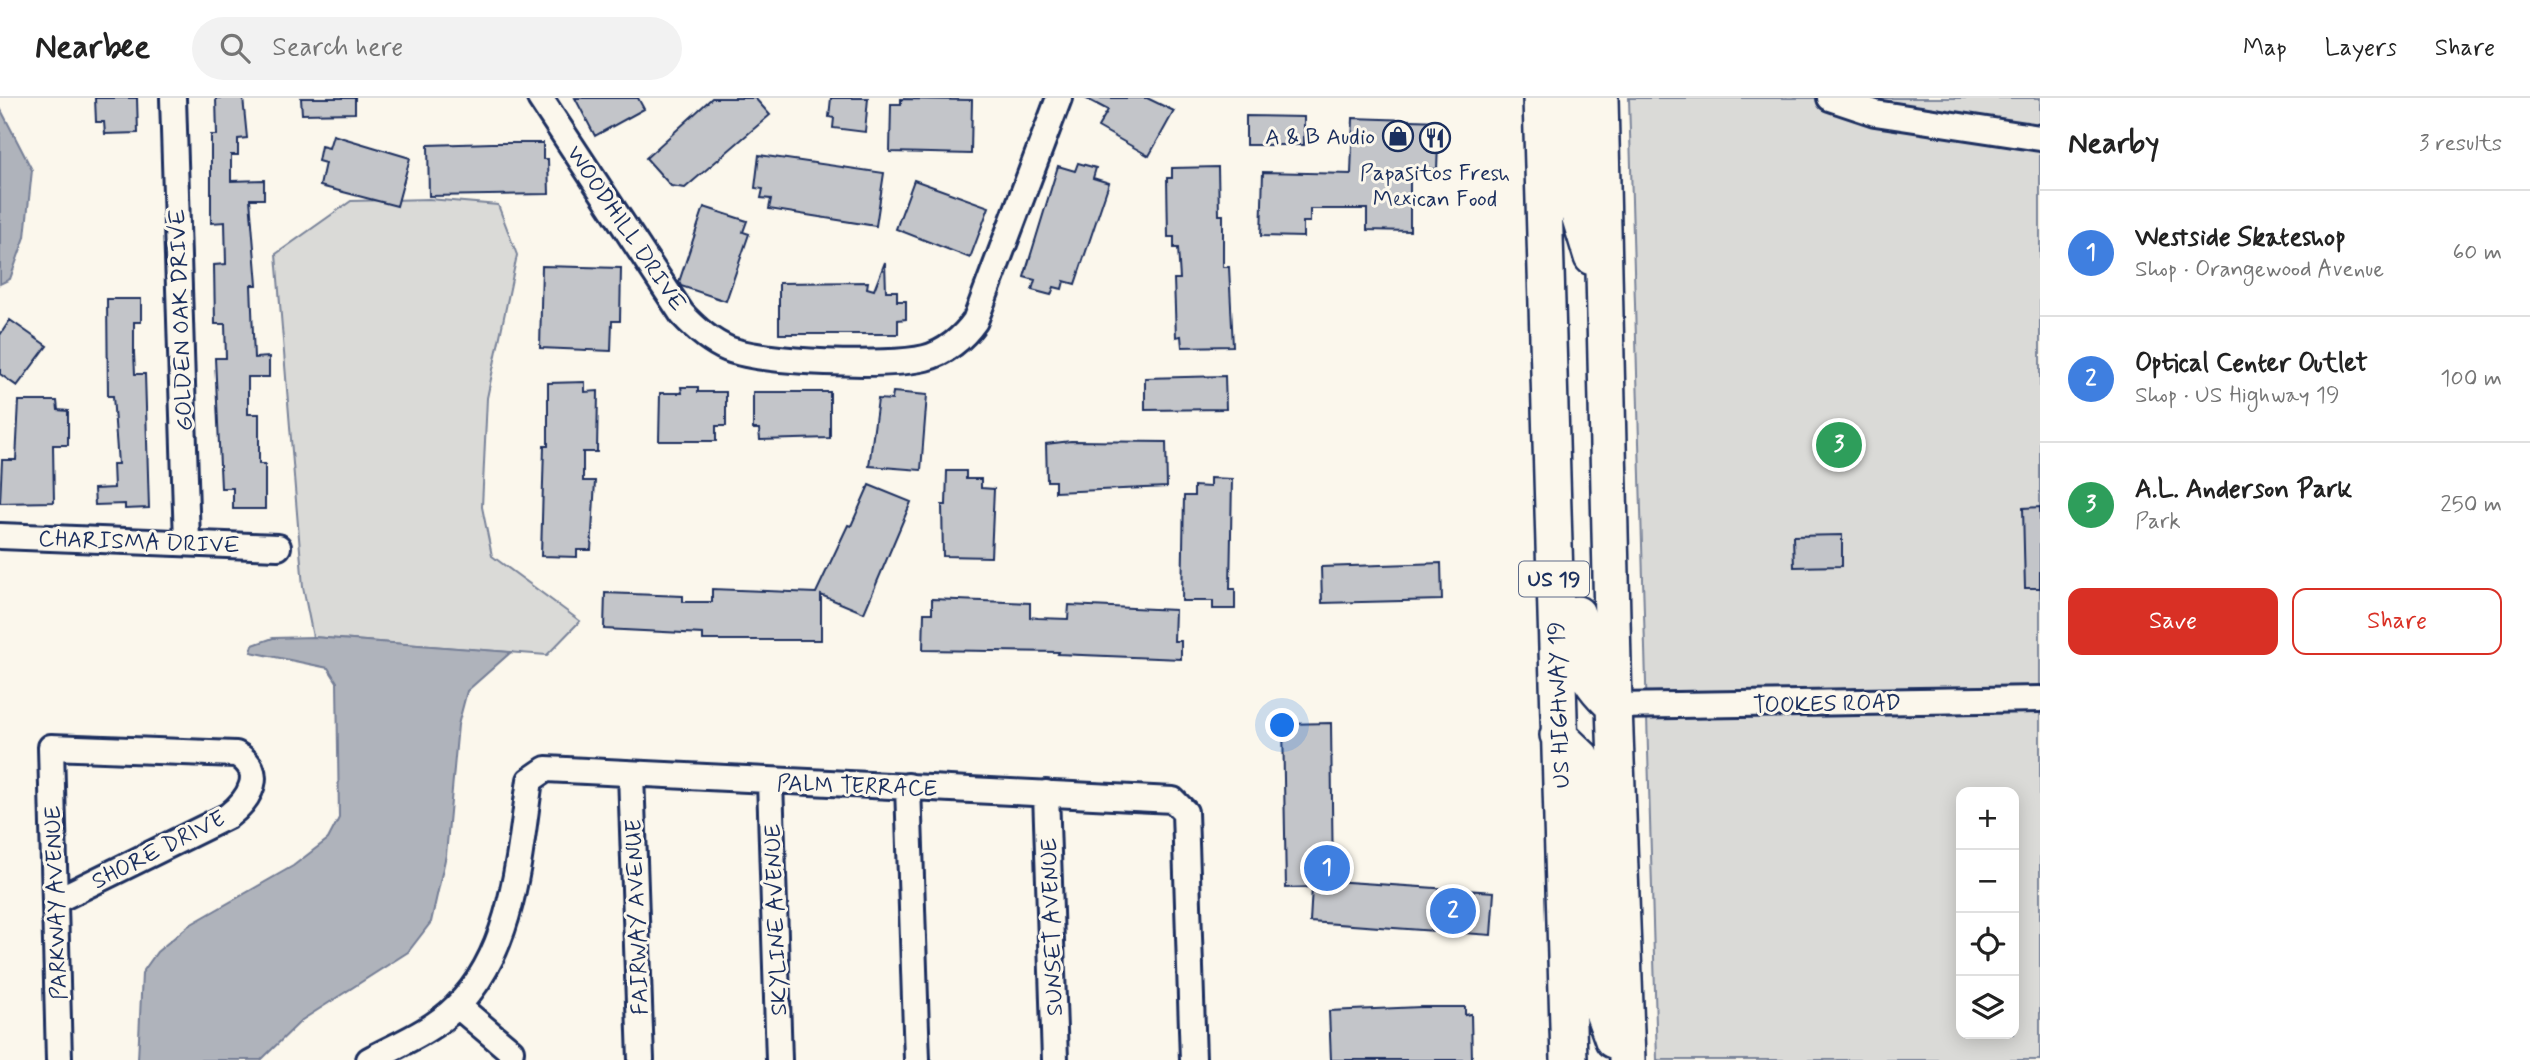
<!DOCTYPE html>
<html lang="en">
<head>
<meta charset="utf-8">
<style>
  body { margin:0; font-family:Mynerve,sans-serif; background:#f2f2f2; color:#222 }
  .controls { position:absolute; right:21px; bottom:21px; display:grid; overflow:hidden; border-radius:14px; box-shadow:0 4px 18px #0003 }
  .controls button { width:63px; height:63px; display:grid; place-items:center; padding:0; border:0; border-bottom:2px solid #e0e0e0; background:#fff; color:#222; font:35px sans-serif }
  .you { position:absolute; left:1283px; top:628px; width:24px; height:24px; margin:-18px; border:5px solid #fff; border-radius:50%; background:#1a73e8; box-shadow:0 0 0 10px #1a73e833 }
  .badge { display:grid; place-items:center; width:46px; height:46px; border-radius:50%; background:#d93025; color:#fff; font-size:23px; font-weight:700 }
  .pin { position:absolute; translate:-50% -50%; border:4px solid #fff; box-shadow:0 2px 7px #0006 }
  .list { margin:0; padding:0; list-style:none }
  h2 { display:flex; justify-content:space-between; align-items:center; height:91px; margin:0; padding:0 28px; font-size:30px }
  h2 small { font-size:23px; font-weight:400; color:#767676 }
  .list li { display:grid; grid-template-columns:46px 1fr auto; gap:21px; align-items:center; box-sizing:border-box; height:126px; padding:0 28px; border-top:2px solid #e0e0e0 }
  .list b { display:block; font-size:26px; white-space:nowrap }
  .list p { margin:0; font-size:23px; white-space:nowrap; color:#767676 }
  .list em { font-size:23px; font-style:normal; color:#767676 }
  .actions { display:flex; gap:14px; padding:21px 28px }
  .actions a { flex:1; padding:16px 0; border:2px solid #d93025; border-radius:14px; text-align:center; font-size:24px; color:#d93025 }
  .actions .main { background:#d93025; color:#fff }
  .icon { flex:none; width:38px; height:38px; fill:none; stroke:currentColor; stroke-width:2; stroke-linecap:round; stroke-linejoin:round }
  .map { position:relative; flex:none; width:2040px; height:962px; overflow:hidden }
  header { display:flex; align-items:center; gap:42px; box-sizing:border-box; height:98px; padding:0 35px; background:#fff; border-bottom:2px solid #e0e0e0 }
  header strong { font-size:33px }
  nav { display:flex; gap:38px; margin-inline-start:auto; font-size:24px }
  .search { width:490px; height:63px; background:#f2f2f2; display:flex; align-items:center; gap:18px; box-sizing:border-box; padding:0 24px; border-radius:38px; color:#767676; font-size:26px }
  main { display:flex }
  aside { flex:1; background:#fff }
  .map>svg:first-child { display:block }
  .green { fill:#dadad7; stroke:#7a849a; stroke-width:2; fill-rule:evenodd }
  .water { fill:#afb3bb; stroke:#747e96; stroke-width:2 }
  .building { fill:#c3c5c9; stroke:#1b2f5e; stroke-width:2 }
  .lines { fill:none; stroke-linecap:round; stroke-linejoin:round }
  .minor-casing { stroke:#1b2f5e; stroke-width:30 }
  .highway-casing { stroke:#1b2f5e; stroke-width:40 }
  .minor { stroke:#fbf7ec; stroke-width:24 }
  .highway { stroke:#fbf7ec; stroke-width:35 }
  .labels { text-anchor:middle; stroke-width:6; stroke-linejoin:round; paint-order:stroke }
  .shield { fill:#fbf7ec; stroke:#5e6b89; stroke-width:2 }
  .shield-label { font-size:21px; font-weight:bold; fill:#1b2f5e }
  .poi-label { font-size:23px; fill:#1b2f5e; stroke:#fbf7ec; text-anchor:end }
  .street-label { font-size:23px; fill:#1b2f5e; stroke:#fbf7ec }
</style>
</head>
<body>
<header>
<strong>Nearbee</strong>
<div class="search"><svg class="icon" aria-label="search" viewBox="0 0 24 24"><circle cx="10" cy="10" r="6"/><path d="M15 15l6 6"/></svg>Search here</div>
<nav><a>Map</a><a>Layers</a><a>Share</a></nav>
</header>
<main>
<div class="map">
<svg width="2040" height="962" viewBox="0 0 2040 962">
  <rect width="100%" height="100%" fill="#fbf7ec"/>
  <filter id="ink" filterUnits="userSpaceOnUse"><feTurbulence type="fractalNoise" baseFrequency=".0143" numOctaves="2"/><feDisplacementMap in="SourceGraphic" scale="14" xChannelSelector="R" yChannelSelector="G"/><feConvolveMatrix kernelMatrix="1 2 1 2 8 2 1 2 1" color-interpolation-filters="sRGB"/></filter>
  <g filter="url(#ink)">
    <path class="green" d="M1629 0H2040V962H1657ZM1961 694H2014V936H1961Z
      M429 101 498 107 517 157 487 300 482 409 492 458 580 523 547 557 313 539 303 489 276 156 351 103Z"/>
    <path class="water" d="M0 10 32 72 25 139 10 181 0 186Z
      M313 539 511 554 467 593 458 627 446 757 431 824 408 854 302 922 261 962H138L142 875 157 854 188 828 293 768 328 741 339 720 337 584 328 570 251 554 253 547 273 540Z"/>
    <path class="building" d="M95 0H137L138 35 105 36 104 24H96Z
      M216 0H243L247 40 238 41V57H231V83L264 82V101H250L257 187H251L254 260 269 259V279H248V316H259V366H265V411H233V390H221L215 260H226L225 226H215L214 167 226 166 225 124 211 125V37H217Z
      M301 0H355V15L302 16Z
      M575 0H638L644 11 595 38Z
      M712 0H755L770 17 685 90 671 88 646 60Z
      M831 0H868L865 34 833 30 834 20 829 19Z
      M1085 0H1147L1174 13 1149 58 1098 29 1108 12Z
      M901 1 972 2 971 56 890 54 891 6H901Z
      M1246 18 1304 19V47H1246Z
      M1353 20 1439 23 1437 71 1410 70V133L1367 132V111H1310V124H1303V139L1261 138 1263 74 1351 76Z
      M333 37 410 60 397 108 320 88 325 65 318 63 321 48 329 50Z
      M492 45H543V61H548L549 96 429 98 428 47Z
      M759 57 884 75 876 128 769 111 771 101 761 100 763 91 755 90Z
      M1078 65 1096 70 1093 80 1109 85 1075 186 1064 183 1062 191 1054 189 1051 197 1032 192 1035 182 1024 179 1058 68 1075 73Z
      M1218 69 1219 117H1223V169H1229L1233 248 1182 249 1181 238 1176 239 1174 181H1180L1178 150H1174V139H1168L1167 80H1172V70Z
      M914 82 989 109 970 160 896 131Z
      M704 109 747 123 743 134 749 136 726 203 681 188 679 184Z
      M885 164 886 193H897V203H906V221L898 222V236H779V185L868 184 867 190 874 192Z
      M542 168 621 170 620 223H612L611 253 540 250Z
      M107 201H141V224H134V255L135 276H145L149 410 125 411V406L95 407 94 391 114 390 113 366H118L113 298H108Z
      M10 222 47 248 17 288 0 276V237Z
      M1225 278 1226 311 1145 312V280Z
      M585 284V294L598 293 597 354H583V383H595L591 452H577V459L541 458 544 348H548V285Z
      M681 289H698V294H726V328H716V343H659L660 295H682Z
      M753 294H830V340L760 342 759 331H753Z
      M893 294 927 297 921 372 869 368 878 301 892 302Z
      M19 303H57L58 312 68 313V347H53L54 404 0 405 2 362H16Z
      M1071 343 1166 344 1167 389 1055 394V383H1047L1046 346Z
      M947 373H966V381H981V390L994 391 991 459 943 458 942 407H946Z
      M1210 380 1232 381 1230 491H1235V511H1213V503H1182L1184 398H1194V388L1210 389Z
      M869 387 911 404 864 515 821 497V542H703V536L604 531 605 495 683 498V504H712V491L816 495 848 427 851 428Z
      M2040 409V490H2025L2023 410Z
      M1842 437V468L1794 469 1793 438Z
      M1441 465 1442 502 1322 505 1321 469Z
      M932 501 1030 505V519L1038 520 1068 521 1069 507 1175 512 1174 543H1181V561L1058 556 1059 554 923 552 924 515H932Z
      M1331 625 1333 783 1494 794 1491 837 1310 824 1312 789 1286 790 1283 626Z
      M1421 909H1465V917L1471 916 1472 962H1331L1329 913Z"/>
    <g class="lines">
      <g class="minor-casing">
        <path id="minor" d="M173 0 187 444
          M540 0 682 216C695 230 709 243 728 251 763 265 888 269 925 260 945 255 963 240 975 223L1059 0
          M1830 0 1875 15 2040 40
          M0 438 278 449
          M1614 608 2040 601
          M631 676 641 962
          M770 683 779 962
          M908 688 917 962
          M1046 695 1055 962
          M55 803 228 718C250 701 267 673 236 656L51 649 59 962
          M458 908 511 953
          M369 962C399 946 432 933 456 909 514 853 519 757 530 682L546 671 1173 702 1185 714 1193 962"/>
      </g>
      <g class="highway-casing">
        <path id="highway" d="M1541 0 1569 962
          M1570 0 1573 97 1592 159
          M1600 0 1614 608 1627 962
          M1577 516C1579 559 1580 578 1614 608
          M1558 637 1582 660 1587 675 1600 906 1613 942"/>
      </g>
      <use href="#minor" class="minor"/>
      <use href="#highway" class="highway"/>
    </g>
  </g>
  <defs>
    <g id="shop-ring" transform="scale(1.575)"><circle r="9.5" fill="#fbf7ec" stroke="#1b2f5e" stroke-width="1.5"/><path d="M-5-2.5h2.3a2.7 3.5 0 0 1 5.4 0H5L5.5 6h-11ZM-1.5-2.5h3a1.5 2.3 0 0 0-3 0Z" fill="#1b2f5e"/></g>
    <g id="restaurant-ring" transform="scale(1.575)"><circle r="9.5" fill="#fbf7ec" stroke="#1b2f5e" stroke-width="1.5"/><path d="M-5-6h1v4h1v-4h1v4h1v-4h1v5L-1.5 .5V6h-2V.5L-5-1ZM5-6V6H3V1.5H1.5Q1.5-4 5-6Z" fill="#1b2f5e"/></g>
  </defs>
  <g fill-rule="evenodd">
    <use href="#shop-ring" x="1398" y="38"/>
    <use href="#restaurant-ring" x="1435" y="40"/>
  </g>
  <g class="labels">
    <rect class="shield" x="1519" y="463.5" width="70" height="35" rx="5"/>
    <g class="shield-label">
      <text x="1554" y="488">US 19</text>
    </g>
    <g class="poi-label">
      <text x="1375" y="46">A &amp; B Audio</text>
      <text x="1435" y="82" text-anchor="middle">Papasitos Fresh<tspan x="1435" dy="26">Mexican Food</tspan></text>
    </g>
    <g class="street-label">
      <text transform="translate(627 130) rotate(56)" y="8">WOODHILL DRIVE</text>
      <text transform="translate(180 222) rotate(-92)" y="8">GOLDEN OAK DRIVE</text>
      <text transform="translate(139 443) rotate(2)" y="8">CHARISMA DRIVE</text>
      <text transform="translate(1827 605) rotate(-1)" y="8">TOOKES ROAD</text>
      <text transform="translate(1558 607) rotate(-92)" y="8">US HIGHWAY 19</text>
      <text transform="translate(857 687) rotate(2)" y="8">PALM TERRACE</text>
      <text transform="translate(158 751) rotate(-27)" y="8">SHORE DRIVE</text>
      <text transform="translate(55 805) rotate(-92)" y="8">PARKWAY AVENUE</text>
      <text transform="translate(636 819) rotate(-92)" y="8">FAIRWAY AVENUE</text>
      <text transform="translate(775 822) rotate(-92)" y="8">SKYLINE AVENUE</text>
      <text transform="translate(1051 829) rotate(-92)" y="8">SUNSET AVENUE</text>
    </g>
  </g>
</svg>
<div class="controls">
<button>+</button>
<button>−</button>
<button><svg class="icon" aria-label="locate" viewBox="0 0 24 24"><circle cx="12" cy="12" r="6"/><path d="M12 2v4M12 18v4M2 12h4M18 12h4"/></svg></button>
<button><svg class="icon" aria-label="layers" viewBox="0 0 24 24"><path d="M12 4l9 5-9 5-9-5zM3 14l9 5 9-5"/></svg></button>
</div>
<div class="you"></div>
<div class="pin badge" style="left:1327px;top:770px;background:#3f7fe0">1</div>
<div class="pin badge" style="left:1453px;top:813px;background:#3f7fe0">2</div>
<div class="pin badge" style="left:1839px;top:347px;background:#2e9e5b">3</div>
</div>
<aside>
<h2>Nearby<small>3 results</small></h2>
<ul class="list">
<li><span class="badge" style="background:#3f7fe0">1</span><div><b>Westside Skateshop</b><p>Shop · Orangewood Avenue</p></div><em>60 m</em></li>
<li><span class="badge" style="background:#3f7fe0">2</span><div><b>Optical Center Outlet</b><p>Shop · US Highway 19</p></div><em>100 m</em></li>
<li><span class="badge" style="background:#2e9e5b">3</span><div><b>A.L. Anderson Park</b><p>Park</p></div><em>250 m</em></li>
</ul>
<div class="actions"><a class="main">Save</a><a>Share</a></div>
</aside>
</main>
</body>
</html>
